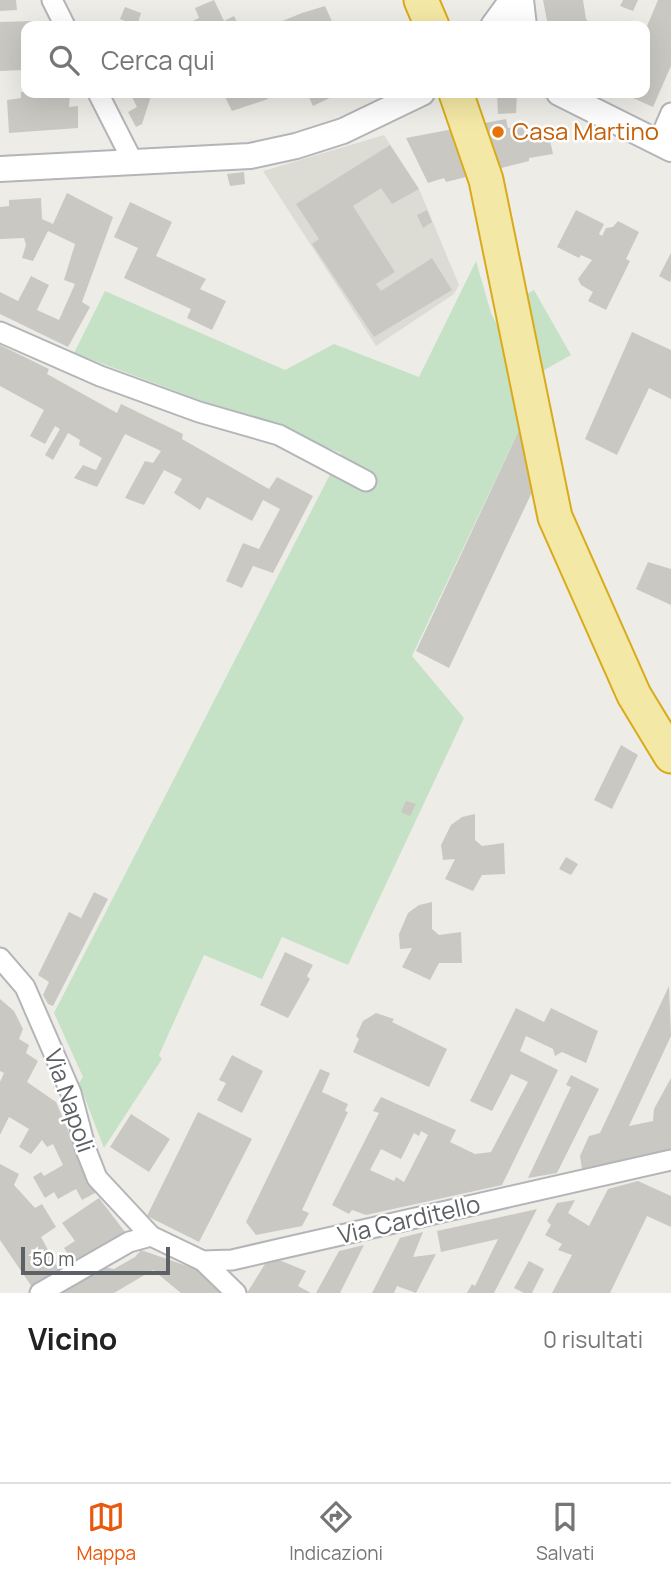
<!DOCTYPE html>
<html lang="it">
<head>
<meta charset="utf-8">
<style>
  body { margin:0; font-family:Manrope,sans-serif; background:#f2f2f2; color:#222 }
  .scale { position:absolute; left:21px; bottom:18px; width:149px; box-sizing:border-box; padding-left:7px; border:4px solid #5d6064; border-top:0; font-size:19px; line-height:24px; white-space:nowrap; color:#5d6064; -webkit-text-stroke:5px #fff; paint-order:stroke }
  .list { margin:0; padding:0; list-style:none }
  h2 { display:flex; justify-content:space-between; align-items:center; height:91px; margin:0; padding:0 28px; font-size:30px }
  h2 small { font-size:23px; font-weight:400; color:#767676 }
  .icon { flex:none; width:38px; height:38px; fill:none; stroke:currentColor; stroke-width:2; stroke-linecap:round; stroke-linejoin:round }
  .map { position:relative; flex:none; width:671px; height:1293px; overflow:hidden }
  .search { position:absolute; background:#fff; box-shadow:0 7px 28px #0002; left:21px; right:21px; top:21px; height:77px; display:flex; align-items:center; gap:18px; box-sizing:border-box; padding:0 24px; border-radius:14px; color:#767676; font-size:26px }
  .sheet { height:189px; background:#fff }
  nav { display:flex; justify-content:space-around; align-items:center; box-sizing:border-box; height:98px; border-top:2px solid #e0e0e0; background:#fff; font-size:19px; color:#767676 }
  nav a { display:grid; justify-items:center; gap:4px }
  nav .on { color:#ea580c }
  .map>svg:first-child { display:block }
  .education { fill:#dddcd4 }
  .green { fill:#c5e2c7 }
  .building { fill:#c9c8c2; fill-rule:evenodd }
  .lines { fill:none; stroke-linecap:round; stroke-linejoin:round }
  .minor-casing { stroke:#b3b5b9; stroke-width:23 }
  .tertiary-casing { stroke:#b3b5b9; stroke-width:28 }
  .trunk-casing { stroke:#d9ab1a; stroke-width:37 }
  .minor { stroke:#fff; stroke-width:19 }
  .tertiary { stroke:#fff; stroke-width:24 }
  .trunk { stroke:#f4e8a6; stroke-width:33 }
  .food-dot { fill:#e8710a; stroke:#fff; stroke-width:2.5 }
  .labels { text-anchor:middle; stroke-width:5; stroke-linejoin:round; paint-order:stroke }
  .food-label { font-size:24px; fill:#c56008; stroke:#fff; text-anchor:start }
  .street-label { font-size:24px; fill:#5d6064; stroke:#fff }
</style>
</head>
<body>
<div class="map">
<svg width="671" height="1293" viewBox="0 0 671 1293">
  <rect width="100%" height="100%" fill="#eeece6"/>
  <path class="education" d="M384 135 419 189 459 285 454 294 376 346 263 171Z"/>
  <path class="green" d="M476 261 491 313 508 346 520 428 412 656 464 718 348 965 282 937 262 979 204 955 159 1055 162 1059 104 1148 79 1083 83 1077 54 1013 341 453 74 353 105 291 285 370 334 344 419 377Z
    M534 290 571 355 532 377 495 312Z"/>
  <path class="building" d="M0 0H16L17 10 0 11Z
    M214 0 224 21 234 16 239 26H182L199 18 195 8Z
    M543 0H583L586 19 592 26H548Z
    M623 0H638L633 11 620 6Z
    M658 0H671V66L653 107 622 93H645V31Z
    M325 6 334 26 275 24 302 13Z
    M125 7 141 13 137 26 120 19Z
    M35 21V26H26L24 70 0 71V22Z
    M21 92 70 93 69 107 78 106V128L9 133 7 100 21 98Z
    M130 93H152L142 124 136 127 128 112 137 107Z
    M223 93H266L268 99 232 111Z
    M307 93H340L313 106Z
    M517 93 516 113 498 114 497 94Z
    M506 119 508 128 522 126 525 133 548 131 553 154 529 158V161L446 182 444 178 428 183 406 138Z
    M390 145 419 189 392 204 381 188 353 206 395 272 376 284 381 291 432 258 452 290 374 337 312 244 319 239 296 204Z
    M244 172 245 184 230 186 227 174Z
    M67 193 113 217 82 302 90 307 68 347 0 314V292L18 301 31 276 49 285 37 310 59 320 75 284 64 280 75 244 48 231 33 261 22 258 26 245 24 238 0 239V207L9 206V200L41 198 42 219 53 224Z
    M130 202 172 222 156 256 206 279 200 289 226 301 212 330 187 318 191 309 124 278 138 248 114 237Z
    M427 210 432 222 423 228 417 215Z
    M576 210 604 224 599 234 602 236 606 228 613 227 618 221 639 232 626 259 630 261 606 310 588 301 593 292 581 285 578 279 592 260 581 255 579 258 557 247Z
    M671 253V280L670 282 659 276Z
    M632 332 671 350V399L649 388 617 455 585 439Z
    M0 345 49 369 47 374 117 413 121 404 183 434 182 439 269 489 277 477 313 496 273 573 253 566 242 588 226 581 243 543 259 549 280 509 263 500 252 521 207 497 200 510 174 493 182 479 164 470 144 505 125 498 145 461 153 463 161 451 125 434 97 487 74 478 83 465 96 470 102 458 79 445 80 440 68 433 53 460 45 455 60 429 55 426 45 444 30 436 44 410 0 386Z
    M520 428 534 488 449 668 416 651Z
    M648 562 671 569V605L636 589Z
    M621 745 638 755 612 809 594 800Z
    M406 801 416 804 410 816 401 812Z
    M475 814V840L482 846 504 843 505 874 482 875 473 891 445 879 455 859 443 860 441 845 451 825 462 817Z
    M566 857 578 864 571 875 559 869Z
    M94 892 108 899 53 1006 48 1004 43 995 49 982 38 975 69 912 81 918Z
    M432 902V929L439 935 461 932 462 963H439L430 980 402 967 412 948 400 949 399 934 408 913 419 905Z
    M285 952 313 965 307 976 310 979 288 1018 260 1005Z
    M669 986 671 1036 629 1126 653 1121 654 1109 671 1078V1149L582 1169 580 1156 589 1136 600 1133Z
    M0 999 14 1011 23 1029 19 1039 29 1045 26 1053 38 1061 27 1082 56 1102 95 1193 82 1200 76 1189 58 1199 54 1192 45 1198 33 1177 41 1172 44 1176 63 1165 53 1144 47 1147 42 1140 31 1154 19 1147 29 1129 9 1117 0 1135V1082L4 1073 0 1071Z
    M516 1008 544 1022 551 1008 598 1031 586 1063 562 1052 555 1056 553 1049 526 1036 520 1051 558 1070 502 1185 366 1215 352 1210 349 1214 332 1205 379 1113 373 1111 381 1097 456 1130 450 1142 475 1154 491 1152 528 1082 511 1074 492 1111 470 1101ZM421 1131 428 1135 404 1182 396 1177 394 1181 370 1170 381 1149 401 1159 414 1133 419 1136Z
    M376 1013 394 1019 392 1022 447 1049 429 1087 353 1052 359 1039 356 1036 363 1021Z
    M232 1055 263 1071 242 1113 217 1100 226 1083 219 1080Z
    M320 1069 330 1073 322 1092 348 1104 345 1111 348 1112 302 1210 309 1213 302 1226 256 1235 246 1222Z
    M571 1075 599 1089 557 1173 528 1178 571 1087 566 1085Z
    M198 1112 252 1139 199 1242 147 1216Z
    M131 1114 170 1139 149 1172 110 1147Z
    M0 1164 19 1174 14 1185 35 1208 42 1204 56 1227 41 1237 59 1270 32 1287 0 1240Z
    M638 1181 671 1196V1227L647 1216 610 1293H552L572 1255 558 1250 562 1244 545 1235 551 1225 547 1221 557 1203 575 1200 568 1213 589 1226 608 1189Z
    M99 1198 125 1232 74 1263 64 1248 75 1241 62 1223Z
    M537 1209 494 1293H467L472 1284 475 1286 498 1239 441 1252 437 1231Z
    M423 1232 413 1257 436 1254 416 1293 397 1286 394 1293H372L400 1238Z
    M364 1245 340 1293H316L339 1251Z
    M141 1250 190 1267 193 1263 226 1293H181L153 1270 114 1293H49L98 1266 114 1269 135 1257Z
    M279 1260 306 1271 298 1286 311 1293H247L265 1264Z
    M529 1261 544 1269 532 1293H524L514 1288Z"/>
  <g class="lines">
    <g class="minor-casing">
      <path id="minor" d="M52 0 65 26
        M98 93 133 162
        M658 143 671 113
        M0 332 100 376 199 412 279 435 366 481
        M0 958 25 987 71 1093 86 1150 97 1178 151 1236 203 1261 232 1260 275 1250 671 1160
        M203 1261 236 1293
        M40 1293 129 1242 151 1236"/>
    </g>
    <g class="tertiary-casing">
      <path id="tertiary" d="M521 0 524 26
        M493 26 512 0
        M559 93 671 149
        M0 169 250 156 296 146 343 131 422 93"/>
    </g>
    <g class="trunk-casing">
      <path id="trunk" d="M421 0 432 26
        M456 93 486 180 555 517 634 695 671 756"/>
    </g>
    <use href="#minor" class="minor"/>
    <use href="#tertiary" class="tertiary"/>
    <use href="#trunk" class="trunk"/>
  </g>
  <circle class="food-dot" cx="498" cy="132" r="7"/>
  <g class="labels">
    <g class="food-label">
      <text x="512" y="140">Casa Martino</text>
    </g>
    <g class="street-label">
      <text transform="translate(69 1101) rotate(71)" y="8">Via Napoli</text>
      <text transform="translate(409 1220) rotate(-13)" y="8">Via Carditello</text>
    </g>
  </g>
</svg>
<div class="scale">50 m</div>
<div class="search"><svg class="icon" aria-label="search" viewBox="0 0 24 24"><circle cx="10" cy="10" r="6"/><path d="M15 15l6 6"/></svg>Cerca qui</div>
</div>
<section class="sheet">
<h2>Vicino<small>0 risultati</small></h2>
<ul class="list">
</ul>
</section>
<nav>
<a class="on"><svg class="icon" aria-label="map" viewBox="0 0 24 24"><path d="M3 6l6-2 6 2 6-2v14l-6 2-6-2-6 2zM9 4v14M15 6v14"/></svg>Mappa</a>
<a><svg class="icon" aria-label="directions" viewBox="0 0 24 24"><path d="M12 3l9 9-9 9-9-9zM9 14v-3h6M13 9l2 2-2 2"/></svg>Indicazioni</a>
<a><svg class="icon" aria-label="saved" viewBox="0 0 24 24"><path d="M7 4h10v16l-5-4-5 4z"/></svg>Salvati</a>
</nav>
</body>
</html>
